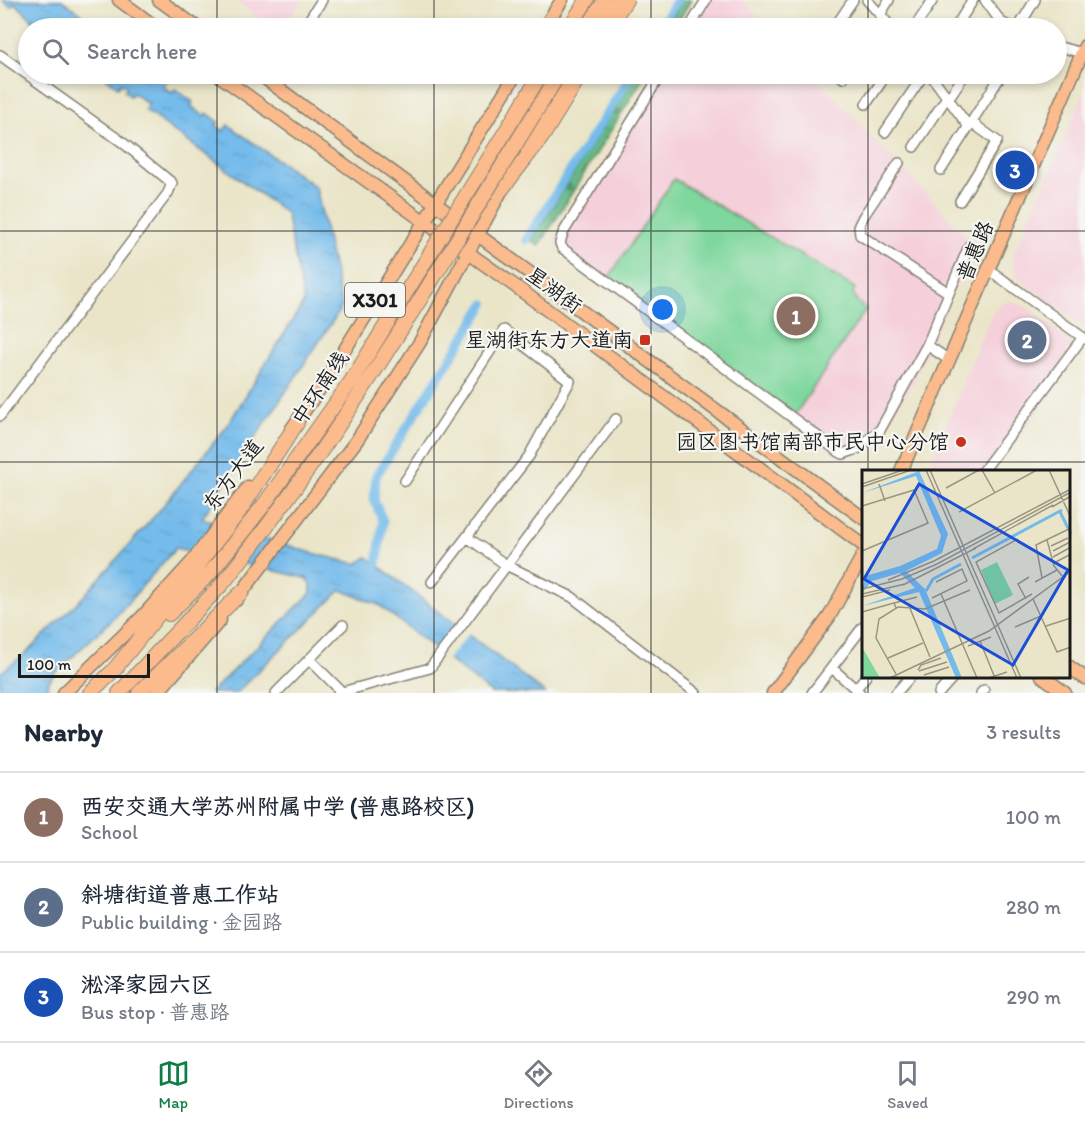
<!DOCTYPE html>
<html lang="en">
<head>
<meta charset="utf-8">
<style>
  body { margin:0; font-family:Itim,"LXGW WenKai TC",sans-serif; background:#f2f2f3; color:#1f2937 }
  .scale { position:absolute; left:18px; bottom:15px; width:132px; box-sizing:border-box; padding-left:6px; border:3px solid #1c1c1c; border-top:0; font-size:16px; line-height:21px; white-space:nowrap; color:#1c1c1c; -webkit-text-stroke:4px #f6f6f2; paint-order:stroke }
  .you { position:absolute; left:663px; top:310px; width:21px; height:21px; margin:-15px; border:4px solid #fff; border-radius:50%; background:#1a73e8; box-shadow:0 0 0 9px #1a73e833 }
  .badge { display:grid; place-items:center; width:39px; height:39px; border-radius:50%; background:#0b8043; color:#fff; font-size:20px; font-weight:700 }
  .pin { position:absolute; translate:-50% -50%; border:3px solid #fff; box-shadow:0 2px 6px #0006 }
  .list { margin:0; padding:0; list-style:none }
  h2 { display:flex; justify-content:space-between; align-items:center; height:78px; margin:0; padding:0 24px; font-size:26px }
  h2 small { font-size:20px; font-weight:400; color:#747a83 }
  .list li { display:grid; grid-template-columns:39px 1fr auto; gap:18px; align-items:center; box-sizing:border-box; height:90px; padding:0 24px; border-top:2px solid #e0e1e3 }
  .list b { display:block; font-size:22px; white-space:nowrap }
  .list p { margin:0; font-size:20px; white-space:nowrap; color:#747a83 }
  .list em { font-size:20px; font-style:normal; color:#747a83 }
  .icon { flex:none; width:33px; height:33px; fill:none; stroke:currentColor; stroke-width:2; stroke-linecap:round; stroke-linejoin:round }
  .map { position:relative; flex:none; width:1085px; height:693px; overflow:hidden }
  .search { position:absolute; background:#fff; box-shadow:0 3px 9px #0003; left:18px; right:18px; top:18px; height:66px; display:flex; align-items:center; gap:15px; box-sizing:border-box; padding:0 21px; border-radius:33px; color:#747a83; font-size:22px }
  .sheet { height:348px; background:#fff }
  nav { display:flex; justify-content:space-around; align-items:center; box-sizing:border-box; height:84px; border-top:2px solid #e0e1e3; background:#fff; font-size:16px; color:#747a83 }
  nav a { display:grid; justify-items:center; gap:3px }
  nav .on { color:#0b8043 }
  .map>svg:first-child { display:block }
  .built { fill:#f5cfda }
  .green { fill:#7ed79c; stroke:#4d7a5c; stroke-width:1.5 }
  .forest { fill:url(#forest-firs); stroke:#416a50; stroke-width:1.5 }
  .water { fill:url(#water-ripples); stroke:#486c84; stroke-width:1.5 }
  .pier { fill:#eae5c8 }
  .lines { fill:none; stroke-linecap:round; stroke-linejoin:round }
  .canal { stroke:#74bbeb; stroke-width:9 }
  .minor-casing { stroke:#838072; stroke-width:12 }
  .major-casing { stroke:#838072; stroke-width:15 }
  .highway-casing { stroke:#838072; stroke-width:16 }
  .minor { stroke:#fff; stroke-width:9 }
  .major { stroke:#fbbb8d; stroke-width:12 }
  .highway { stroke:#fbbb8d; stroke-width:14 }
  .highway-bridge-casing { stroke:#838072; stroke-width:16; stroke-linecap:butt }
  .highway-bridge { stroke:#fbbb8d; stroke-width:14 }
  .grid { fill:none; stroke:#1c1c1c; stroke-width:1.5; stroke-opacity:0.55 }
  .poi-dot { fill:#c8321e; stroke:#f6f6f2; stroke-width:2 }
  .labels { text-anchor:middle; stroke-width:4.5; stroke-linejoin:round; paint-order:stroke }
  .shield { fill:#f6f6f2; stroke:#5d5d5c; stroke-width:1.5 }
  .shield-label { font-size:20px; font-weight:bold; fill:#1c1c1c }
  .street-label { font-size:21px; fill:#1c1c1c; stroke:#f6f6f2 }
  .poi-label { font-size:21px; fill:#1c1c1c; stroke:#f6f6f2; text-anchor:end }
  .inset-river { fill:none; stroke:#74bbeb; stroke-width:3 }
  .inset-road { fill:none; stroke:#989583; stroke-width:1.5 }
  .view { fill:#1d4ed8; fill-opacity:0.15; stroke:#1d4ed8; stroke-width:3 }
  .inset-edge { fill:none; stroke:#1c1c1c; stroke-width:3 }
</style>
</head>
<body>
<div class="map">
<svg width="1085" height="693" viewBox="0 0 1085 693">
  <defs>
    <pattern id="forest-firs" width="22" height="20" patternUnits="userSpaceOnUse" patternTransform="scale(1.5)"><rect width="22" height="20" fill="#66b884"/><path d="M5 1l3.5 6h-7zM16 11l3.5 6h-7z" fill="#53956b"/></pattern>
    <pattern id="water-ripples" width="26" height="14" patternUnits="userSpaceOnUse" patternTransform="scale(1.5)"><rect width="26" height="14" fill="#74bbeb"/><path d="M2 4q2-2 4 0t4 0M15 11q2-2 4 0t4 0" fill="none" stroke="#64a0c9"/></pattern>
  </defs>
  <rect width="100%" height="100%" fill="#f6f6f2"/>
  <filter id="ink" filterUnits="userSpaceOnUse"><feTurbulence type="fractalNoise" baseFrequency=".0167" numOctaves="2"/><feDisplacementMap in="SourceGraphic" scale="12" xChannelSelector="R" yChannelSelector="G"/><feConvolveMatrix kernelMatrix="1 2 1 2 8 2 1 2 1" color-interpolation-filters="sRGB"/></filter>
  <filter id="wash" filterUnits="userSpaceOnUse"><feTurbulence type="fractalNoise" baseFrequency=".008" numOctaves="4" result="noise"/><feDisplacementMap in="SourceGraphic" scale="24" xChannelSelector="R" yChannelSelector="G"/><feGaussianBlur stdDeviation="1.35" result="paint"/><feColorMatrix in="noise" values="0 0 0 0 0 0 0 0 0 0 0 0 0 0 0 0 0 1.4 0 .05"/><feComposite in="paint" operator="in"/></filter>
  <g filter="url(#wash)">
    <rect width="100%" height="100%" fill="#eae5c8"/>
    <path class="built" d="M235 0H304L291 15 280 20 267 21 260 19Z
      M704 0H742L769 28H686Z
      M658 74H812L974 244 913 383 877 441 844 460 558 249 556 239Z
      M1085 91V328L1015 276 1013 255Z
      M1012 301 1030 309 1081 352 992 471H927L989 319 999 305Z"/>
    <path class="green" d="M674 179 855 288 853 292 857 302 866 309 795 415 609 277Z"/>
    <path class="forest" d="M683 0H691L674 28H665Z
      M636 74H646L539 246 531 241Z"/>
    <path class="water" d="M2 0H62L100 28H41L15 3 11 7Z
      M107 74H160L168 80 163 86 172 93 175 89 193 102 191 106 204 116 207 113 219 122 216 125 223 131 228 125 316 187 342 307 202 518 312 553 357 564 367 557 545 693H491L379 605 341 590 236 693H210L311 593V584L306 578 176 548 116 616 55 673 48 683 46 693H0V673L24 655 83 597 159 511 227 426 304 302 286 213 145 110 148 104 133 93 130 96 124 91 127 87 121 83 118 87 106 78Z"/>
    <path class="pier" d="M460 623 471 631 446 661 436 653Z"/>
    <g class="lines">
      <path class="canal" d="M660 28 677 0
        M526 240 632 74
        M377 564 383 521 374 500 376 476 485 304"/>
    </g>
  </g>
  <g filter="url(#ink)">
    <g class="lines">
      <g class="minor-casing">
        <path id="minor" d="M867 0 892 28
          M985 0 1001 22 1013 28
          M880 15 889 0
          M305 26 322 0
          M689 28 706 0
          M834 28 853 0
          M875 28 882 17
          M914 28 933 0
          M955 28 973 0
          M1018 28 1035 0
          M1056 46 1082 53
          M0 55 122 142 172 183 168 193 0 416
          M661 74 563 233 560 243 562 248 839 452 843 454 857 449 880 430 927 345 969 246
          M930 74 969 127
          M843 78 846 74
          M948 99 965 74
          M866 104 887 74
          M885 132 924 74
          M914 147 947 97
          M899 163 863 217 859 225 860 235 949 293
          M941 170 1002 74
          M960 201 997 141 971 122
          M988 269 1085 339
          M927 345 949 360
          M983 471 1083 337
          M405 481 504 330 570 381 529 456 432 582
          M467 537 506 565 572 597 696 693
          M309 659 340 690
          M832 668 860 693
          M855 690 866 676
          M276 693 343 625
          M338 693 430 668 616 419
          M812 693 863 627
          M896 693 911 676
          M939 693 954 676
          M981 693 984 690"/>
      </g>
      <g class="major-casing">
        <path id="major" d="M119 0 157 28
          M159 0 198 28
          M544 28 562 0
          M600 28 618 0
          M217 74 515 286 863 545
          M259 74 863 518
          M526 149 573 74
          M291 430 329 375 516 74
          M901 471 1085 46
          M236 600 357 440 420 342 506 182
          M1068 666 1085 678
          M1042 676 1065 693
          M64 693 142 617 191 563 248 487
          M157 693 220 620
          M773 693 829 617 863 555"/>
      </g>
      <g class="highway-casing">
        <path id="highway" d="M569 28 587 0
          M587 28 605 0
          M608 28 626 0
          M502 189 542 137 581 74
          M169 614 210 573
          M113 671 232 523 297 423
          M90 693 118 666
          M119 693 223 583
          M139 693 242 592"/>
      </g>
      <use href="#minor" class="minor"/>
      <use href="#major" class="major"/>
      <use href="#highway" class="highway"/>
      <g class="highway-bridge-casing">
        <path id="highway-bridge" d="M210 573 263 506 352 380 541 74
          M223 583C351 424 451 247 559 74"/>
      </g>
      <use href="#highway-bridge" class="highway-bridge"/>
    </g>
  </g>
  <path class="grid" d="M217 0V28M434 0V28M651 0V28M868 0V28M217 74V693M434 74V693M651 74V693M868 74V471M0 231H1085M0 462H1085M868 676V693"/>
  <g class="poi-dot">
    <rect x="639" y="334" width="12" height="12" rx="3"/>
    <circle cx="961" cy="442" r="6"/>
  </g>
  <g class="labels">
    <rect class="shield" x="345" y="283" width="60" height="34" rx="4.5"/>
    <g class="shield-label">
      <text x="375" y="307">X301</text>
    </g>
    <g class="street-label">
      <text transform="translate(975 251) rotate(-67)" y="7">普惠路</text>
      <text transform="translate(554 290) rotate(36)" y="7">星湖街</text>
      <text transform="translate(320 388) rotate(-56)" y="7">中环南线</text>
      <text transform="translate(233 475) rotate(-53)" y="7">东方大道</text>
    </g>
    <g class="poi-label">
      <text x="633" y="347">星湖街东方大道南</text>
      <text x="949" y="449">园区图书馆南部市民中心分馆</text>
    </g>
  </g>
  <g transform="translate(862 470)">
    <rect width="208" height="208" fill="#eae5c8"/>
    <path d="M135 92 151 125 133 134 119 100Z" fill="#7ed79c"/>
    <path d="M0 177 18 208H0Z" fill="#7ed79c"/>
    <path d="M57 1 86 64 80 83 44 101 63 119 100 208H94L57 122 0 136 53 118 38 103 10 111 0 123 3 106 38 96 75 79 79 66 54 6 0 23Z" fill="#74bbeb"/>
    <path class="inset-river" d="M198 42 209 64M110 88 200 40M64 121 71 109 99 94"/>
    <path class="inset-road" d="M64 0 155 208M68 0 159 208M120 0 133 23M187 0 209 48M0 14 41 0M17 14 23 31M0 17 49 0M84 18 117 0M0 36 52 20 66 53 0 81M190 37 209 26M97 42 175 0M156 69 114 92 137 143 170 124M185 70 192 96 201 107M189 76 206 68M111 79 191 35M191 81 208 72M191 87 209 77M192 93 209 84M180 108 174 75 209 58M26 110 72 91 209 19M173 112 195 100M41 115 114 78M0 119 40 109 75 94 209 22M0 124 43 114M79 124 115 208M0 127 28 120M70 128 105 111 100 99 74 112M164 129 156 114 167 107M171 129 195 182 209 177M32 133 55 127M47 136 68 187M0 142 32 133 34 138M184 156 209 148M153 157 179 146M118 171 133 208M106 176 129 167M26 188 61 173M56 200 59 195 79 188M57 201 85 192M34 204 14 168 17 149 36 137 63 139 108 120M62 205 87 197M28 208 127 161 209 101M127 208 145 202"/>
    <path class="view" d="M57 14 206 100 151 195 2 109Z"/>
    <rect width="208" height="208" class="inset-edge"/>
  </g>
</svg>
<div class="scale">100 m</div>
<div class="you"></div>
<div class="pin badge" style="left:796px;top:316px;background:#8d6e63">1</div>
<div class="pin badge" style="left:1027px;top:340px;background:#5c6f8a">2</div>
<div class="pin badge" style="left:1015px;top:170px;background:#1a4fb4">3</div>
<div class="search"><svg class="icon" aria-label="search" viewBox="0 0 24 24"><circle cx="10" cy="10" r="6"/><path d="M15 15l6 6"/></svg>Search here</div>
</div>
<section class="sheet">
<h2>Nearby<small>3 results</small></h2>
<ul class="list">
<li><span class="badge" style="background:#8d6e63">1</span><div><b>西安交通大学苏州附属中学 (普惠路校区)</b><p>School</p></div><em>100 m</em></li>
<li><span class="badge" style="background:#5c6f8a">2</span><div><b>斜塘街道普惠工作站</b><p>Public building · 金园路</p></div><em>280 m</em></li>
<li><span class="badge" style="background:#1a4fb4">3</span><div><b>淞泽家园六区</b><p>Bus stop · 普惠路</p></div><em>290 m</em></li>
</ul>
</section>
<nav>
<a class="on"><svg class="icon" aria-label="map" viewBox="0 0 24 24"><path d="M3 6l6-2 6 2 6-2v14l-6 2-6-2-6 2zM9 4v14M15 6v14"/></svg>Map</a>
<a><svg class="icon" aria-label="directions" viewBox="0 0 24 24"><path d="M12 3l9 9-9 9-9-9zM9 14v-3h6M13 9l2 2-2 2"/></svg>Directions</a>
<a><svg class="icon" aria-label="saved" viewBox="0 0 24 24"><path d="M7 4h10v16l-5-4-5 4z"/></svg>Saved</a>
</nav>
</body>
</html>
